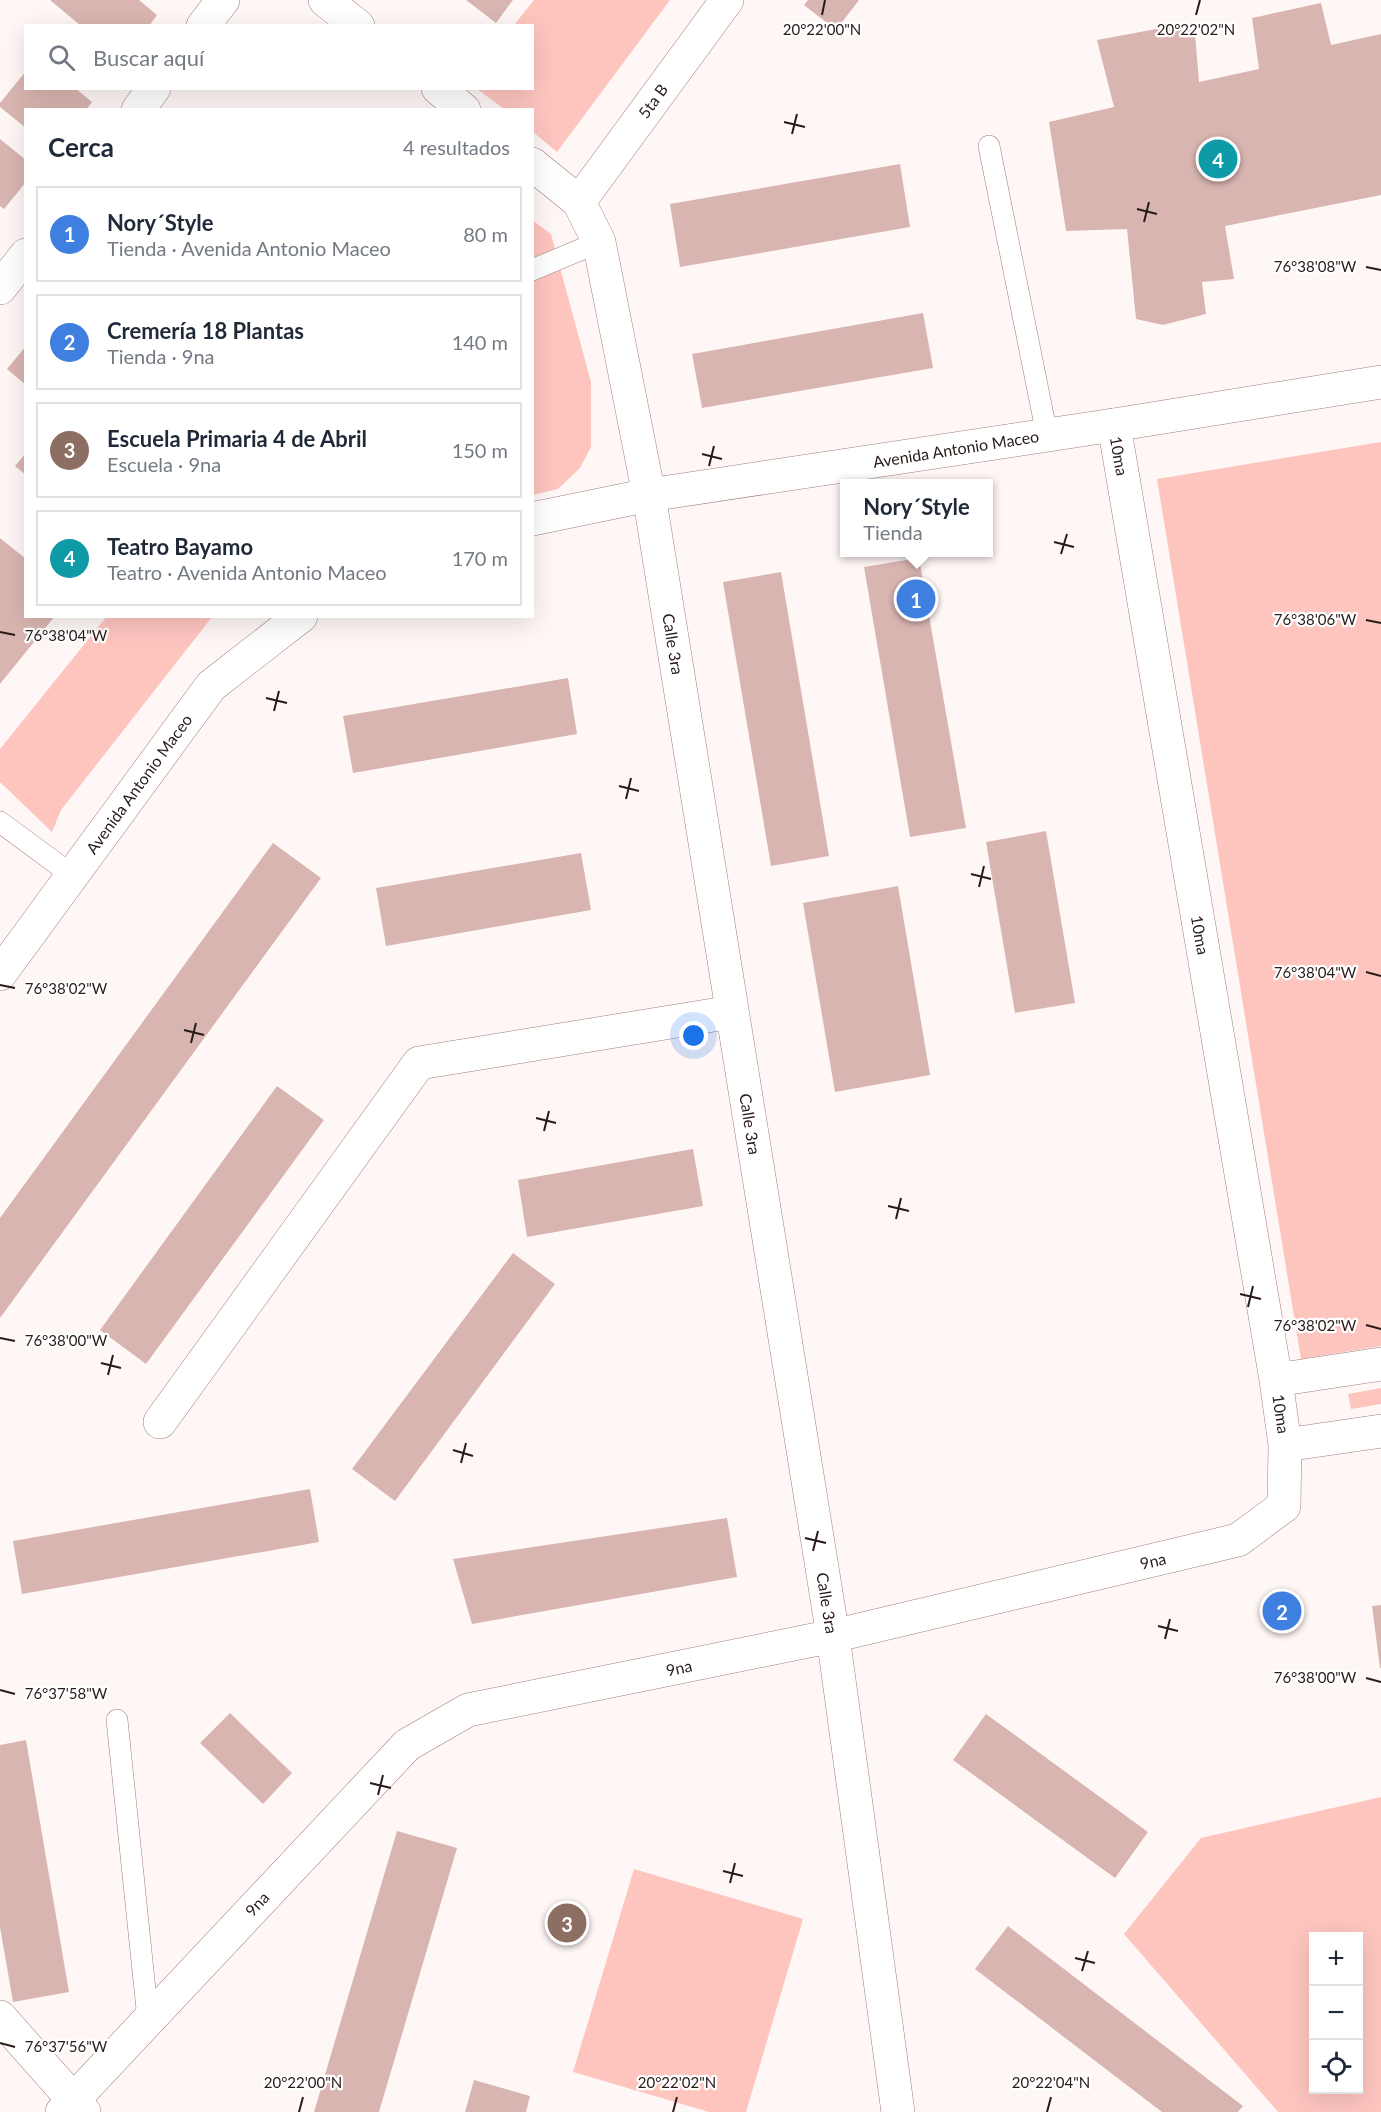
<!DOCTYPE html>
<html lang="es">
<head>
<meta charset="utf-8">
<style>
  body { margin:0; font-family:Lato,sans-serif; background:#f6f6f7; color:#1f2937 }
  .controls { position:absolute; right:18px; bottom:18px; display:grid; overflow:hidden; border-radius:0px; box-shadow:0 6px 24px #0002 }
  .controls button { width:54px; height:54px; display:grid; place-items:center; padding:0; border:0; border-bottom:2px solid #e0e1e3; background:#fff; color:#1f2937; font:30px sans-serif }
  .you { position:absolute; left:694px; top:1036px; width:21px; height:21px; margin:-15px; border:4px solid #fff; border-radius:50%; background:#1a73e8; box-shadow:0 0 0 9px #1a73e833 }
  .badge { display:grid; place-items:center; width:39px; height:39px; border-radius:50%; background:#d93025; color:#fff; font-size:20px; font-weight:700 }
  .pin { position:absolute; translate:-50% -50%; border:3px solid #fff; box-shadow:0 2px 6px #0006 }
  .popup { position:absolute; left:840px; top:479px; width:153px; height:78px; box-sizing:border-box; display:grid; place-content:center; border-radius:0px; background:#fff; filter:drop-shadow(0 2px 4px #0005); font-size:20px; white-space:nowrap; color:#747a83 }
  .popup b { font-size:22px; color:#1f2937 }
  .popup::after { content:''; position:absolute; left:50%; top:100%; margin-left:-12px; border:12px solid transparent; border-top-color:#fff }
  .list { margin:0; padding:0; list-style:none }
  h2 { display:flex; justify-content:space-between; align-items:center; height:78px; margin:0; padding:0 24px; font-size:26px }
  h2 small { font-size:20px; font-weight:400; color:#747a83 }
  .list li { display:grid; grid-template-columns:39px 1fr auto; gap:18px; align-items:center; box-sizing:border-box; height:96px; margin:0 12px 12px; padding:0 12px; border:2px solid #e0e1e3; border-radius:0px }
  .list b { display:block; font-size:22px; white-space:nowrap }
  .list p { margin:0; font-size:20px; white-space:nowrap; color:#747a83 }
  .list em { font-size:20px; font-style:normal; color:#747a83 }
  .icon { flex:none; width:33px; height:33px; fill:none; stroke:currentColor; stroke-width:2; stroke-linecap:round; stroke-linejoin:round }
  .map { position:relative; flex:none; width:1381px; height:2112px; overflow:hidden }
  .search { position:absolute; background:#fff; box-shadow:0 6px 24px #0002; left:24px; top:24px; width:510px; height:66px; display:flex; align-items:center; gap:15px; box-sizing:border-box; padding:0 21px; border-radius:0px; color:#747a83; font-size:22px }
  .panel { position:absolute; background:#fff; box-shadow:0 6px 24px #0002; left:24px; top:108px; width:510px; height:510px; border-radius:0px }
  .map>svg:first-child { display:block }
  .green { fill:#fec5bf; fill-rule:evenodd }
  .building { fill:#d9b5b1 }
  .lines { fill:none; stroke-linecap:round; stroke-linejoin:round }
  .service-casing { stroke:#a07e7a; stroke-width:22 }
  .minor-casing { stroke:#a07e7a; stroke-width:34 }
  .tertiary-casing { stroke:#a07e7a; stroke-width:34 }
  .secondary-casing { stroke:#a07e7a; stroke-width:34 }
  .service { stroke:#fff; stroke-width:21 }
  .minor { stroke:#fff; stroke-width:33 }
  .tertiary { stroke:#fff; stroke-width:33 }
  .secondary { stroke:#fff; stroke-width:33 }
  .ticks { fill:none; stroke:#281b19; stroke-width:2 }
  .labels { text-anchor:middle; stroke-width:4.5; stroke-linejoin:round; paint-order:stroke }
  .street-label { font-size:16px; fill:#281b19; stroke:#fff }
  .ticks-label { font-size:15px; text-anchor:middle; fill:#281b19; stroke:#fff; stroke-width:4.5; stroke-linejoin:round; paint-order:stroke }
</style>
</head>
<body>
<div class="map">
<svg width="1381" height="2112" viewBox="0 0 1381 2112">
  <rect width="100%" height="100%" fill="#fff7f6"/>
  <path class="green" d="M534 0H670L557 152 533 132 532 110 504 109 477 89 532 88V26L514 25Z
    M532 220 551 234 591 382V447L580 468 558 489 533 495Z
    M1381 442V1346L1301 1359 1157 479Z
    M107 616 212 617 61 810 52 832 0 782V749Z
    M1381 1388V1404L1351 1409 1348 1394Z
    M1381 1797V2112H1278L1124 1934 1201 1838ZM1358 1936V2090H1314V1936Z
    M634 1869 803 1919 746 2112H709L573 2072Z"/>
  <path class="building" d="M50 0H139L157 15 149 26H81Z
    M466 0H513L496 23Z
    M808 0H859L836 30 804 5Z
    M1321 3 1331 45 1381 34V195L1225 226 1234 279 1202 282 1206 314 1163 325 1136 319 1127 229 1066 231 1049 122 1114 107 1097 40 1194 22 1199 82 1259 69 1252 18Z
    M26 71V88H75L92 102 86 110H26V128L0 107V103Z
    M0 139 26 160V182L4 209 0 206Z
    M900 164 910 227 680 267 670 204Z
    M923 313 933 368 702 408 692 354Z
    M26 346V385L7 369Z
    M26 453V475L15 466Z
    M0 538 26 559V616H55L0 684Z
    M919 558 966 828 910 837 864 567Z
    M781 572 829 856 771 866 723 582Z
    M568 678 577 734 353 773 343 716Z
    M1046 831 1075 1003 1015 1013 986 842Z
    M273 843 321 878 0 1318V1218Z
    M581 853 591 910 386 946 376 888Z
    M898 886 930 1075 835 1092 803 903Z
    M277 1086 324 1120 146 1364 100 1330Z
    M693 1149 703 1206 527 1237 518 1180Z
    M513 1253 555 1284 395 1501 352 1469Z
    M310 1489 319 1542 22 1594 13 1541Z
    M727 1518 737 1577 472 1624 453 1559Z
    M1381 1605V1668H1380L1372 1606Z
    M230 1713 292 1773 263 1804 200 1743Z
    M986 1714 1148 1832 1115 1878 953 1760Z
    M26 1740 69 1992 13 2002 0 1927V1745Z
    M397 1831 457 1848 379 2112H314Z
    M1008 1926 1243 2106 1238 2112H1162L975 1969Z
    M474 2080 530 2096 526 2112H465Z"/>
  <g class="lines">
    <g class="service-casing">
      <path id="service" d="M989 146 1047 435
        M532 270 599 242
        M0 822 72 875
        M117 1720 148 2019"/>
    </g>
    <g class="minor-casing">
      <path id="minor" d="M325 0 358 26
        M203 26 223 0
        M438 88 464 110
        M138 110 154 88
        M532 164 579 202 599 242 649 495 833 1636 898 2112
        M579 202 727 0
        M0 288 26 255
        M1276 1380 1381 1364
        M160 1422 419 1063 732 1012
        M1285 1445 1381 1431
        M62 2112 407 1745 468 1710 833 1636 1238 1540 1284 1506 1285 1445 1276 1380 1114 425"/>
    </g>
    <g class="tertiary-casing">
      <path id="tertiary" d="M532 519 649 495 1114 425 1381 382
        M0 974 211 686 301 616"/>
    </g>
    <g class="secondary-casing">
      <path id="secondary" d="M0 2017 84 2112"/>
    </g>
    <use href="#service" class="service"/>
    <use href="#minor" class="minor"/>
    <use href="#tertiary" class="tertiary"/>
    <use href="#secondary" class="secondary"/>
  </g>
  <path class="ticks" d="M822 15 825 0M1196 15 1200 0M784 122 805 127M792 134 797 114M1137 209 1157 214M1144 222 1149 202M1366 267 1381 270M702 454 722 459M709 466 714 446M1054 542 1074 547M1061 554 1067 534M1366 620 1381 623M0 632 15 635M266 698 287 703M274 711 279 691M619 786 639 791M626 799 631 778M971 874 991 879M979 887 984 866M1366 972 1381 976M0 985 15 988M184 1030 204 1035M191 1043 196 1023M536 1118 556 1123M544 1131 549 1111M888 1206 909 1211M896 1219 901 1198M1240 1294 1261 1299M1248 1307 1253 1286M1366 1325 1381 1329M0 1338 15 1341M101 1363 121 1368M108 1375 113 1355M453 1450 473 1456M461 1463 466 1443M805 1538 826 1543M813 1551 818 1531M1158 1626 1178 1631M1165 1639 1170 1619M1366 1678 1381 1682M0 1690 15 1694M370 1783 391 1788M378 1795 383 1775M723 1871 743 1876M730 1883 735 1863M1075 1958 1095 1963M1082 1971 1088 1951M0 2043 15 2047M299 2112 303 2097M673 2112 677 2097M1047 2112 1051 2097"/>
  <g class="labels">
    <g class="street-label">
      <text transform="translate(653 101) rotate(-54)" y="6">5ta B</text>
      <text transform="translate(956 449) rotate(-9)" y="6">Avenida Antonio Maceo</text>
      <text transform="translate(1119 456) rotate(80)" y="6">10ma</text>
      <text transform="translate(673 644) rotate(81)" y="6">Calle 3ra</text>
      <text transform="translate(139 784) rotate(-54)" y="6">Avenida Antonio Maceo</text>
      <text transform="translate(1200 935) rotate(80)" y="6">10ma</text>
      <text transform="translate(750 1124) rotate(81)" y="6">Calle 3ra</text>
      <text transform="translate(1281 1414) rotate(82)" y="6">10ma</text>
      <text transform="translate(1153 1561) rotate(-13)" y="6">9na</text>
      <text transform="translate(827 1603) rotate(81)" y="6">Calle 3ra</text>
      <text transform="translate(679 1668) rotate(-12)" y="6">9na</text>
      <text transform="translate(257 1904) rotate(-47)" y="6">9na</text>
    </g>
  </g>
  <g class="ticks-label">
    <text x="822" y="35">20°22'00"N</text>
    <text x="1196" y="35">20°22'02"N</text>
    <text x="1315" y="272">76°38'08"W</text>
    <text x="1315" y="625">76°38'06"W</text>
    <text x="66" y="641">76°38'04"W</text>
    <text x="1315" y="978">76°38'04"W</text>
    <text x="66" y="994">76°38'02"W</text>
    <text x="1315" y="1331">76°38'02"W</text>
    <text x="66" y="1346">76°38'00"W</text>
    <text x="1315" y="1683">76°38'00"W</text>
    <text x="66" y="1699">76°37'58"W</text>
    <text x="66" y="2052">76°37'56"W</text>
    <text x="303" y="2088">20°22'00"N</text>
    <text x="677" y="2088">20°22'02"N</text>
    <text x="1051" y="2088">20°22'04"N</text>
  </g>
</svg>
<div class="controls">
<button>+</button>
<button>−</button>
<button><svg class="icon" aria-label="locate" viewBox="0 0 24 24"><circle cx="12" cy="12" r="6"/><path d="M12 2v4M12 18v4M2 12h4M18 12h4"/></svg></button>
</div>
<div class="you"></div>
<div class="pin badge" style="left:916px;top:599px;background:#3f7fe0">1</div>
<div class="popup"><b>Nory´Style</b>Tienda</div>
<div class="pin badge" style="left:1282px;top:1611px;background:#3f7fe0">2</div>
<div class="pin badge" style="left:567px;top:1923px;background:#8d6e63">3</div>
<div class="pin badge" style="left:1218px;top:159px;background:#0f9aa8">4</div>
<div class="search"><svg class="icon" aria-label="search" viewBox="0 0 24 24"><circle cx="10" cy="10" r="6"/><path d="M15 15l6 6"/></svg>Buscar aquí</div>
<section class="panel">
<h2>Cerca<small>4 resultados</small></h2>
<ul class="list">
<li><span class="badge" style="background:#3f7fe0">1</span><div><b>Nory´Style</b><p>Tienda · Avenida Antonio Maceo</p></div><em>80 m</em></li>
<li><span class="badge" style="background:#3f7fe0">2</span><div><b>Cremería 18 Plantas</b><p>Tienda · 9na</p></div><em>140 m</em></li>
<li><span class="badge" style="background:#8d6e63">3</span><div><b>Escuela Primaria 4 de Abril</b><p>Escuela · 9na</p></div><em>150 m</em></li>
<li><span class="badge" style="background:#0f9aa8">4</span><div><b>Teatro Bayamo</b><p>Teatro · Avenida Antonio Maceo</p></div><em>170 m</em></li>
</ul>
</section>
</div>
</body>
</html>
